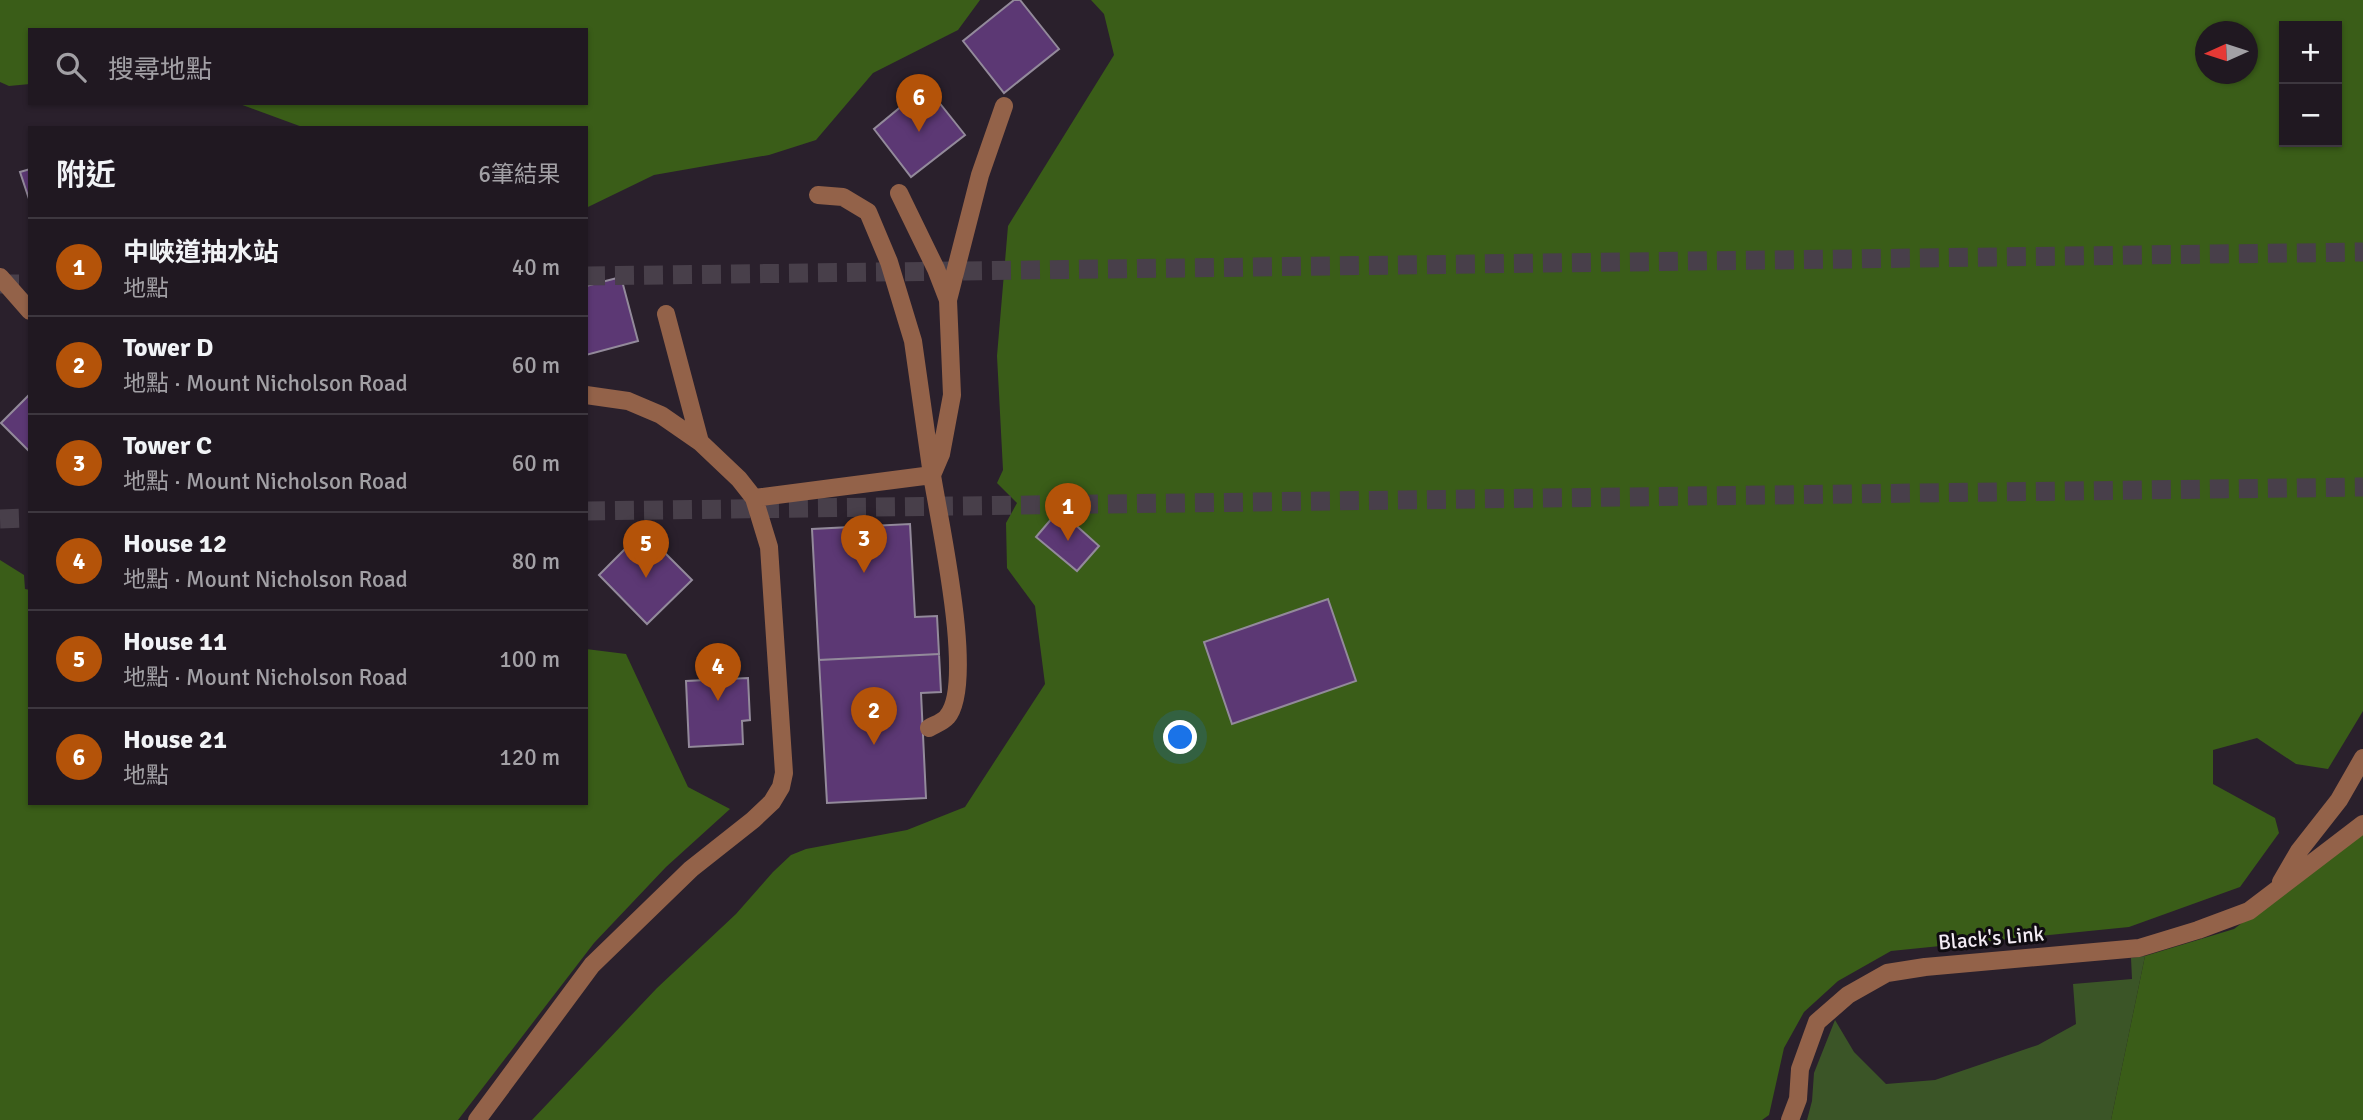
<!DOCTYPE html>
<html lang="zh-TW">
<head>
<meta charset="utf-8">
<style>
  body { margin:0; font-family:Signika,"Noto Sans TC",sans-serif; background:#28212a; color:#f1f3f6 }
  .controls { position:absolute; right:21px; top:21px; display:grid; overflow:hidden; border-radius:0px; box-shadow:0 2px 5px #0004 }
  .controls button { width:63px; height:63px; display:grid; place-items:center; padding:0; border:0; border-bottom:2px solid #3d373f; background:#201821; color:#f1f3f6; font:35px sans-serif }
  .compass { position:absolute; left:2195px; top:21px; width:63px; height:63px; border-radius:50%; background:#201821; box-shadow:0 2px 5px #0004; rotate:267deg }
  .you { position:absolute; left:1181px; top:738px; width:24px; height:24px; margin:-18px; border:5px solid #fff; border-radius:50%; background:#1a73e8; box-shadow:0 0 0 10px #1a73e833 }
  .badge { display:grid; place-items:center; width:46px; height:46px; border-radius:50%; background:#b45309; color:#fff; font-size:23px; font-weight:700 }
  .pin { position:absolute; translate:-50% -58px; filter:drop-shadow(0 2px 4px #0008) }
  .pin::after { content:''; position:absolute; top:37px; width:24px; height:21px; background:inherit; clip-path:polygon(0 0,100% 0,50% 100%) }
  .list { margin:0; padding:0; list-style:none }
  h2 { display:flex; justify-content:space-between; align-items:center; height:91px; margin:0; padding:0 28px; font-size:30px }
  h2 small { font-size:23px; font-weight:400; color:#a2a0a5 }
  .list li { display:grid; grid-template-columns:46px 1fr auto; gap:21px; align-items:center; box-sizing:border-box; height:98px; padding:0 28px; border-top:2px solid #3d373f }
  .list b { display:block; font-size:26px; white-space:nowrap }
  .list p { margin:0; font-size:23px; white-space:nowrap; color:#a2a0a5 }
  .list em { font-size:23px; font-style:normal; color:#a2a0a5 }
  .icon { flex:none; width:38px; height:38px; fill:none; stroke:currentColor; stroke-width:2; stroke-linecap:round; stroke-linejoin:round }
  .map { position:relative; flex:none; width:2363px; height:1120px; overflow:hidden }
  .search { position:absolute; background:#201821; box-shadow:0 2px 5px #0004; left:28px; top:28px; width:560px; height:77px; display:flex; align-items:center; gap:18px; box-sizing:border-box; padding:0 24px; border-radius:0px; color:#a2a0a5; font-size:26px }
  .panel { position:absolute; background:#201821; box-shadow:0 2px 5px #0004; left:28px; top:126px; width:560px; height:679px; border-radius:0px }
  .map>svg:first-child { display:block }
  .green { fill:#3b5527 }
  .forest { fill:#3a5d18; fill-rule:evenodd }
  .building { fill:#5c3874; stroke:#938a9b; stroke-width:2 }
  .lines { fill:none; stroke-linecap:round; stroke-linejoin:round }
  .trunk-tunnel { stroke:#483f4a; stroke-width:19; stroke-dasharray:19 10; stroke-linecap:butt }
  .pedestrian { stroke:#936249; stroke-width:18 }
  .minor { stroke:#936249; stroke-width:18 }
  .labels { text-anchor:middle; stroke-width:6; stroke-linejoin:round; paint-order:stroke }
  .street-label { font-size:21px; fill:#f3ecf4; stroke:#100c11 }
</style>
</head>
<body>
<div class="map">
<svg width="2363" height="1120" viewBox="0 0 2363 1120">
  <rect width="100%" height="100%" fill="#2a202c"/>
  <path class="green" d="M2145 956 2111 1120H1807L1812 1101 1814 1073 1835 1020 1854 1052 1886 1084 1935 1080 2038 1045 2076 1024 2073 984 2132 979 2131 958Z"/>
  <path class="forest" d="M0 0H980L958 30 873 73 816 140 769 155 654 175 588 207 586 206V128H305L237 103H586V30H30V84L9 86 0 82Z
    M1091 0H2363V711L2328 769 2296 764 2257 738 2213 750V784L2275 818 2279 833 2240 887 2129 927 1891 951 1838 981 1804 1012 1784 1048 1769 1115 1762 1120H532L657 988 736 914 773 872 791 855 806 849 907 830 965 807 1045 684 1035 606 1007 568 1006 523 1017 503 997 483 1003 470 997 356 1008 226 1114 55 1104 14ZM2284 26H2337V142H2284ZM2206 32H2248V74H2206Z
    M0 560 24 575 25 589 30 590V803H586V649L626 654 688 787 730 809 666 867 594 943 458 1120H0Z
    M2363 831V1120H2111L2145 956 2234 929Z"/>
  <path class="building" d="M1014 0H1020L1059 49 1004 93 963 41Z
    M926 86 965 135 911 177 874 129Z
    M30 169V202L20 172Z
    M621 277 638 341 586 355V286Z
    M30 394V452L1 423Z
    M1059 510 1099 546 1077 571 1036 537Z
    M910 524 915 617 937 616 939 654 819 660 812 529Z
    M643 531 692 580 647 624 599 575Z
    M1328 599 1356 681 1232 724 1204 642Z
    M939 654 941 692 921 693 926 798 827 803 819 660Z
    M748 678 750 720 742 721 743 744 689 747 686 681Z"/>
  <g class="lines">
    <path class="trunk-tunnel" d="M586 276 2363 252
      M0 284H30
      M586 511 2363 487
      M0 519 30 518"/>
    <path class="pedestrian" d="M2281 882 2299 851 2339 800 2363 758
      M1790 1120 1798 1099 1800 1069 1817 1022 1848 995 1887 973 1925 967 2139 948 2198 930 2249 911 2363 824"/>
    <path class="minor" d="M899 193 936 269 948 300 952 395 941 454 932 475C939 521 976 684 947 717 943 722 934 725 929 728
      M0 277 30 311
      M948 300 980 175 1004 106
      M666 314 700 442
      M754 498 932 475 913 341 889 262 868 212 843 197 818 195
      M477 1120 592 965 691 869 753 820 772 802 781 787 784 773 769 547 754 498 739 479 700 442 661 415 628 401 586 395"/>
  </g>
  <g class="labels">
    <g class="street-label">
      <text transform="translate(1991 938) rotate(-5)" y="7">Black's Link</text>
    </g>
  </g>
</svg>
<div class="controls">
<button>+</button>
<button>−</button>
</div>
<svg class="compass" viewBox="-18 -18 36 36"><path d="M0-13l5 13h-10z" fill="#e53935"/><path d="M0 13l5-13h-10z" fill="#a2a0a5"/></svg>
<div class="you"></div>
<div class="pin badge" style="left:1068px;top:541px">1</div>
<div class="pin badge" style="left:874px;top:745px">2</div>
<div class="pin badge" style="left:864px;top:573px">3</div>
<div class="pin badge" style="left:718px;top:701px">4</div>
<div class="pin badge" style="left:646px;top:578px">5</div>
<div class="pin badge" style="left:919px;top:132px">6</div>
<div class="search"><svg class="icon" aria-label="search" viewBox="0 0 24 24"><circle cx="10" cy="10" r="6"/><path d="M15 15l6 6"/></svg>搜尋地點</div>
<section class="panel">
<h2>附近<small>6筆結果</small></h2>
<ul class="list">
<li><span class="badge">1</span><div><b>中峽道抽水站</b><p>地點</p></div><em>40 m</em></li>
<li><span class="badge">2</span><div><b>Tower D</b><p>地點 · Mount Nicholson Road</p></div><em>60 m</em></li>
<li><span class="badge">3</span><div><b>Tower C</b><p>地點 · Mount Nicholson Road</p></div><em>60 m</em></li>
<li><span class="badge">4</span><div><b>House 12</b><p>地點 · Mount Nicholson Road</p></div><em>80 m</em></li>
<li><span class="badge">5</span><div><b>House 11</b><p>地點 · Mount Nicholson Road</p></div><em>100 m</em></li>
<li><span class="badge">6</span><div><b>House 21</b><p>地點</p></div><em>120 m</em></li>
</ul>
</section>
</div>
</body>
</html>
